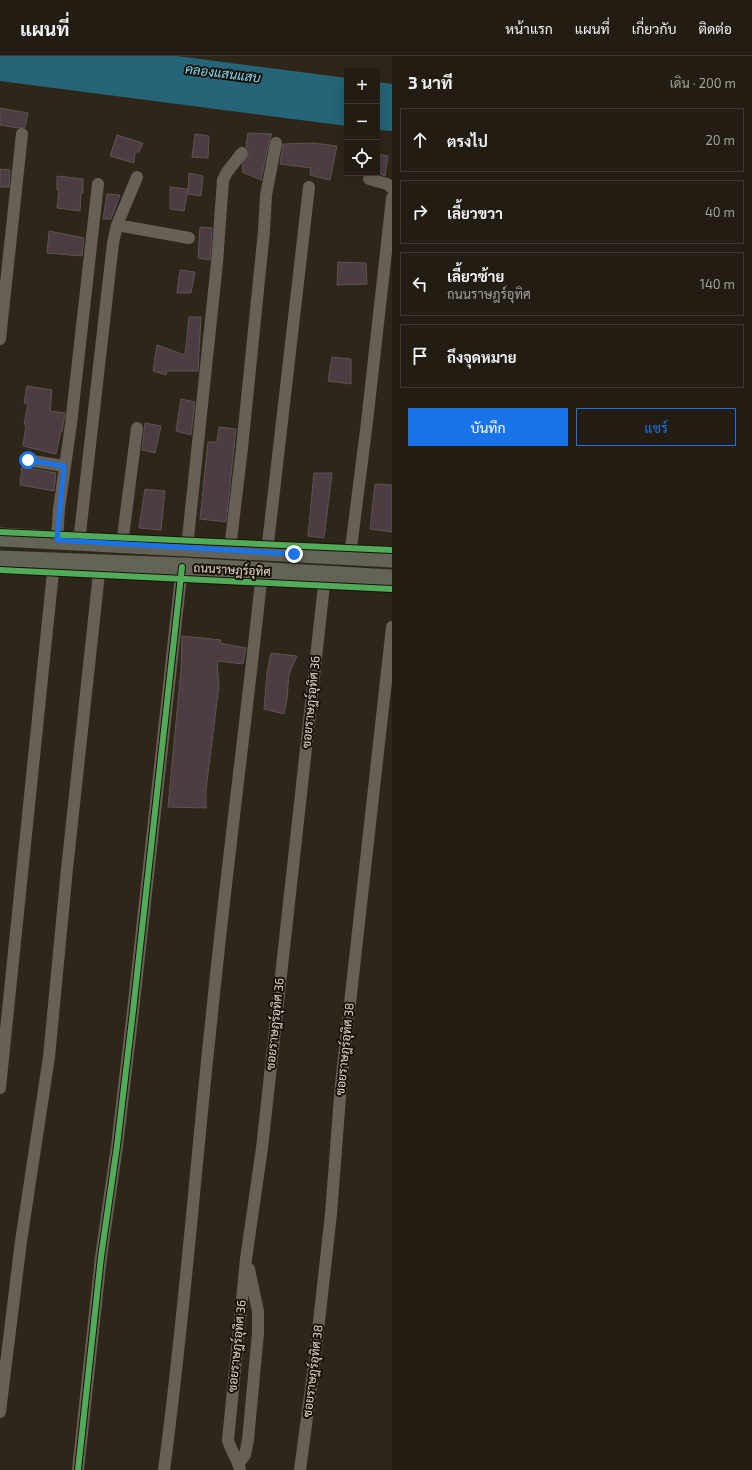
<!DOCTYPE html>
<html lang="th">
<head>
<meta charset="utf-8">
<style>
  body { margin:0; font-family:"Exo 2",Sarabun,sans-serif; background:#2a251c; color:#f1f3f6 }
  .controls { position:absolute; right:12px; top:12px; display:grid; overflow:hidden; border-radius:0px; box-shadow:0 4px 16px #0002 }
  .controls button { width:36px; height:36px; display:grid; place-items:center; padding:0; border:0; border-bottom:1px solid #3f3a33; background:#221c13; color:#f1f3f6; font:20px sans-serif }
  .stop { position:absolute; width:12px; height:12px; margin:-9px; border:3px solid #1a73e8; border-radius:50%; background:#fff }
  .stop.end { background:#1a73e8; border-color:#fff; box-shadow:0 1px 4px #0008 }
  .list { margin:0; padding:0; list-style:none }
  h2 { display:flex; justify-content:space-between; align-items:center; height:52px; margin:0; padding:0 16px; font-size:17px }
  h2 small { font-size:13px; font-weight:400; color:#a2a1a0 }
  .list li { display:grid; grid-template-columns:26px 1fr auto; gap:12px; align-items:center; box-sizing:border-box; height:64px; margin:0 8px 8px; padding:0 8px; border:1px solid #3f3a33; border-radius:0px }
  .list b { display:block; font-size:15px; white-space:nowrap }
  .list p { margin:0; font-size:13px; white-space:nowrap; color:#a2a1a0 }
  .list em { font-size:13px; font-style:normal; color:#a2a1a0 }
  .actions { display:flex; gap:8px; padding:12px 16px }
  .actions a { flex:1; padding:9px 0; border:1px solid #1a73e8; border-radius:0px; text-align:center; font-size:14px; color:#1a73e8 }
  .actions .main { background:#1a73e8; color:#fff }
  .icon { flex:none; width:22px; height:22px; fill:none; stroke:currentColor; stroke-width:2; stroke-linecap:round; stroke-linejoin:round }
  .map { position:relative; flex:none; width:392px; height:1414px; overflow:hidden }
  header { display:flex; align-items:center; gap:24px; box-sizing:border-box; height:56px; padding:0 20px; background:#221c13; border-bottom:1px solid #3f3a33 }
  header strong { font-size:19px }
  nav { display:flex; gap:22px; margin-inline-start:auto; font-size:14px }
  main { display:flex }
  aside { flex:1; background:#221c13 }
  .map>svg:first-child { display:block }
  .water { fill:#266477 }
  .building { fill:#4d3c42; stroke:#5d5553 }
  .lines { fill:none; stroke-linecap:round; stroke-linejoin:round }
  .minor { stroke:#666056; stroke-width:12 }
  .primary { stroke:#636357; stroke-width:19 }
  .cycleway-casing { stroke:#191208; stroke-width:8 }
  .cycleway { stroke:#51ab58; stroke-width:6 }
  .route { stroke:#1a73e8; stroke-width:5 }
  .labels { text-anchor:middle; stroke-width:4; stroke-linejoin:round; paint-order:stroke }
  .street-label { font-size:12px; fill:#e0d7c9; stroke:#191208 }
  .water-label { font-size:13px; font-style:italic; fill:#82d9f7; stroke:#191208 }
</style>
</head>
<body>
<header>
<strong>แผนที่</strong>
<nav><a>หน้าแรก</a><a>แผนที่</a><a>เกี่ยวกับ</a><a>ติดต่อ</a></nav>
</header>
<main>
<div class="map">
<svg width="392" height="1414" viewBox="0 0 392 1414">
  <rect width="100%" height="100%" fill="#2e2619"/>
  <path class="water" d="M0 0H177L347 22V70L0 25Z
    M377 26 392 28V75L377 74Z"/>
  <path class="building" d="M0 52 28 57 25 71 18 72 0 69Z
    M248 77 272 78 269 86 261 124 242 116 243 107 249 98V94L246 91Z
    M195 78 209 80 208 102 192 101Z
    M117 79 143 87 139 96H135L134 107 110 100Z
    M314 87 337 90 330 124 310 119 311 112 280 108 283 88Z
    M377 98 388 100 385 120 377 117Z
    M0 113 10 114 9 131H0Z
    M189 117 203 120 201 140 188 138Z
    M57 120 83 123V137H81L80 155 57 152 59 134H57Z
    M170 131 188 133 184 155 170 153Z
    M107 138 120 139 111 163H103Z
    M200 171 212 172 210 204 198 202Z
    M49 175 84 182 82 200 47 197Z
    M338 206 366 207 367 228 337 229Z
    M180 214 195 216 191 237H177Z
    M189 261H201L198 315H167L166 319 153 315 157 289 185 299Z
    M332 301 351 303V328L328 325Z
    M27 330 52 334 50 355 65 357 62 376 61 375 56 398 23 390 26 369 24 368 28 348 24 347Z
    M181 343 195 346 191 379 176 375Z
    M145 367 161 370 155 397 142 394Z
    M219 371 236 373 226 466 200 463 208 386H217Z
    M22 411 56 417 54 435 20 429Z
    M314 417H332L324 482 308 480Z
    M375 428 392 429V476L370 473Z
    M145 433 165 435 161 474 139 472Z
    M182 580 221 584 220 587 246 592 243 608 217 605 219 630 206 734V752L168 751 181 614Z
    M271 597 297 600 289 618 287 643 284 658 264 653 267 616Z"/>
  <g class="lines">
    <path class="minor" d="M369 123 387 128 392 132
      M117 169 189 182
      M0 283 22 78
      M27 404 64 410
      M57 484 59 453 71 368 98 128
      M79 486 113 187 117 169 137 121
      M122 488 137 372
      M187 491 217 207 223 124 227 116 242 97
      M230 493 242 392 264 175 266 139 276 87
      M267 496 309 131
      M350 500 367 366 392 142
      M0 1032 54 506
      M0 1356 21 1185 49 1001 67 813 100 508
      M239 1407 245 1399 248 1384 258 1277V1255L249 1213
      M78 1414 101 1201 117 1090 133 955 182 511
      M164 1414C184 1266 195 1116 211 967 226 817 246 667 262 516
      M240 1414C238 1403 231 1396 228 1384L246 1203 262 1092 325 520
      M300 1414 315 1302 331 1158 341 1028 392 571"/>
    <path class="primary" d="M0 481 392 502
      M0 504 182 511 392 523"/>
    <g class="cycleway-casing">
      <path id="cycleway" d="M0 476 392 494
        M0 514 392 533
        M78 1414 101 1201 117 1090 133 955 182 511"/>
    </g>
    <use href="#cycleway" class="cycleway"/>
  </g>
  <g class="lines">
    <path class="route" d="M28 404 64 410 57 484 294 498"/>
  </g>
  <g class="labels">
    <g class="street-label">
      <text transform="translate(232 514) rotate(3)" y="4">ถนนราษฎร์อุทิศ</text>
      <text transform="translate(311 646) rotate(-84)" y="4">ซอยราษฎร์อุทิศ 36</text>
      <text transform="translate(275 968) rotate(-84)" y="4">ซอยราษฎร์อุทิศ 36</text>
      <text transform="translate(345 993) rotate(-84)" y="4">ซอยราษฎร์อุทิศ 38</text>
      <text transform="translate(237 1290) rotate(-84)" y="4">ซอยราษฎร์อุทิศ 36</text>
      <text transform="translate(313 1315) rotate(-83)" y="4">ซอยราษฎร์อุทิศ 38</text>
    </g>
    <g class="water-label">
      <text transform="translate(223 17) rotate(7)" y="5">คลองแสนแสบ</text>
    </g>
  </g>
</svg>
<div class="controls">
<button>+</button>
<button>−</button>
<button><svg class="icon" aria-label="locate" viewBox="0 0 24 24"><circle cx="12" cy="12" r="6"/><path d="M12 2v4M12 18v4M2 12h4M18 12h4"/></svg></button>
</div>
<div class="stop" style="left:28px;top:404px"></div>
<div class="stop end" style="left:294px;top:498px"></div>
</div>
<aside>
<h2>3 นาที<small>เดิน · 200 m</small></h2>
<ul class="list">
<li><svg class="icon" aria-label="ahead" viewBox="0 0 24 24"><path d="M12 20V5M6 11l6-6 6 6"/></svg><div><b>ตรงไป</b></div><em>20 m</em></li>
<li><svg class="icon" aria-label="right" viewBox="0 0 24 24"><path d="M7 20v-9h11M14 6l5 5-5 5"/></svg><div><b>เลี้ยวขวา</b></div><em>40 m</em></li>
<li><svg class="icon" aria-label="left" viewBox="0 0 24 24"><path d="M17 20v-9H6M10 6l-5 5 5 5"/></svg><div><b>เลี้ยวซ้าย</b><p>ถนนราษฎร์อุทิศ</p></div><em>140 m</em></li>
<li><svg class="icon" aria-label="arrive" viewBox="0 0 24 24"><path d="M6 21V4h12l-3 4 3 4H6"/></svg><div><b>ถึงจุดหมาย</b></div></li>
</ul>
<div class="actions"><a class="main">บันทึก</a><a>แชร์</a></div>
</aside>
</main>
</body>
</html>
